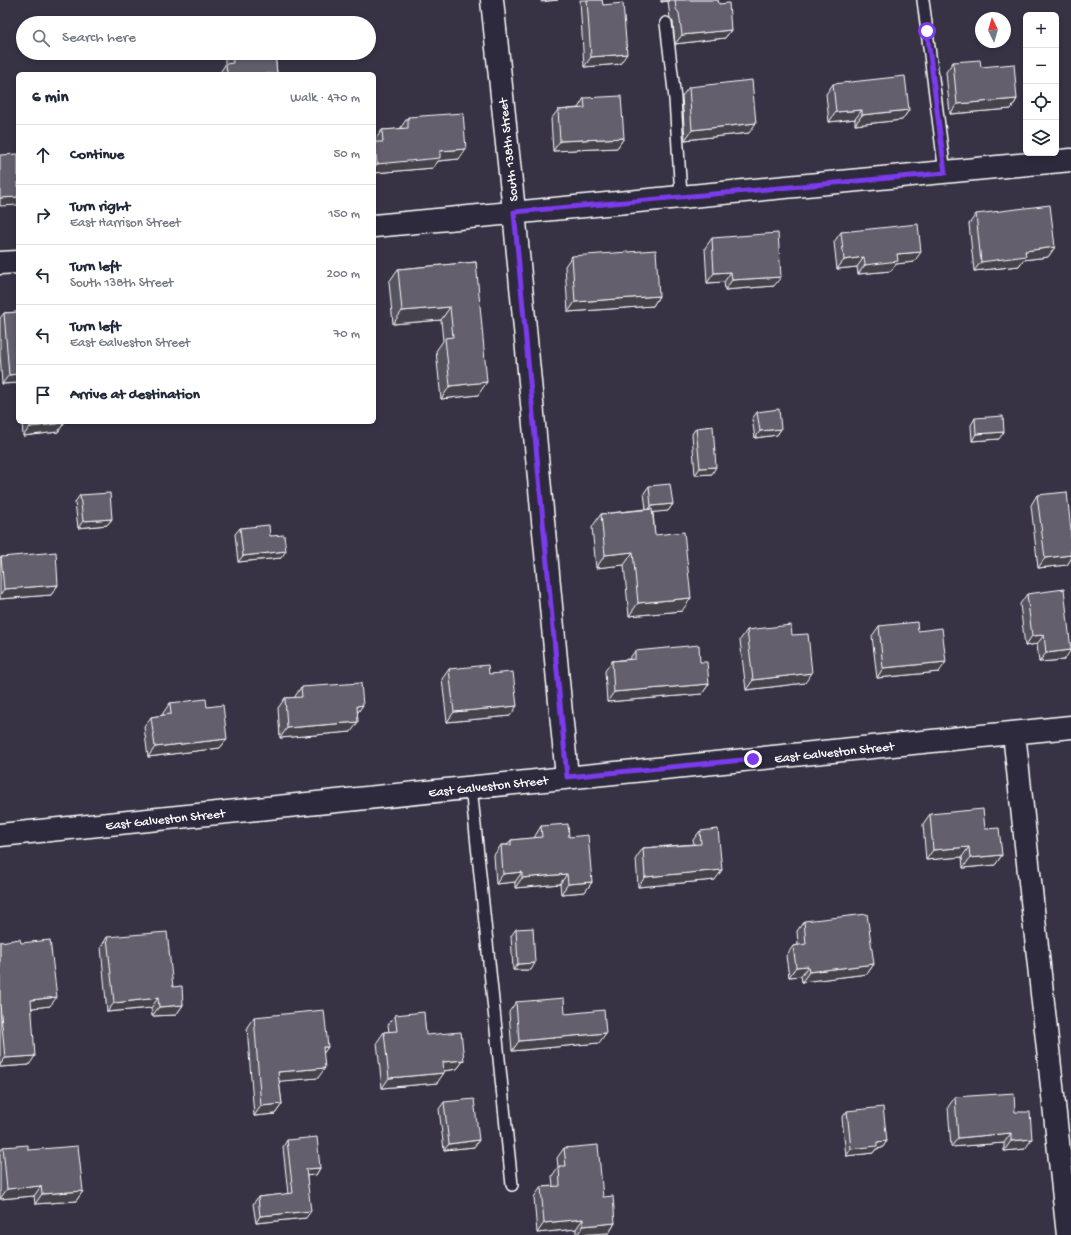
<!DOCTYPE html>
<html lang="en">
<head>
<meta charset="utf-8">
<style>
  body { margin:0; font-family:"Gochi Hand",sans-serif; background:#f6f6f7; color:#1f2937 }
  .controls { position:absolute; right:12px; top:12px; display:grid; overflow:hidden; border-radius:6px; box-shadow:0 2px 6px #0003 }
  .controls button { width:36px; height:36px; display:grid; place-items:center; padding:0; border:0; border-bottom:1px solid #e0e1e3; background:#fff; color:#1f2937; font:20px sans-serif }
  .compass { position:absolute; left:975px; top:12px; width:36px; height:36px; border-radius:50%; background:#fff; box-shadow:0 2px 6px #0003; rotate:355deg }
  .stop { position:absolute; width:12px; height:12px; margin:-9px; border:3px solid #7c3aed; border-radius:50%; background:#fff }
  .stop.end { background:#7c3aed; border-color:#fff; box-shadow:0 1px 4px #0008 }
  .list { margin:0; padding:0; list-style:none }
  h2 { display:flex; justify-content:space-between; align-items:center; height:52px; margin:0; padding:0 16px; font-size:17px }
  h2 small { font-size:13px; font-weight:400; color:#747a83 }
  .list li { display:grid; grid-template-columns:26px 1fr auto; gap:12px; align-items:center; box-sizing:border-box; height:60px; padding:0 16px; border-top:1px solid #e0e1e3 }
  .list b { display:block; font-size:15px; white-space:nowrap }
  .list p { margin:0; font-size:13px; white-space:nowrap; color:#747a83 }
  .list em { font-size:13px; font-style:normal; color:#747a83 }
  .icon { flex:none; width:22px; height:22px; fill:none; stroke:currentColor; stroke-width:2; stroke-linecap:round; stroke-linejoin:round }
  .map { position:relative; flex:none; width:1071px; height:1235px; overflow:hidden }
  .search { position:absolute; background:#fff; box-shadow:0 2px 6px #0003; left:16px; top:16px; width:360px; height:44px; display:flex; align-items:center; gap:10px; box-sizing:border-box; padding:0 14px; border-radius:22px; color:#747a83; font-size:15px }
  .panel { position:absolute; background:#fff; box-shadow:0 2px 6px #0003; left:16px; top:72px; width:360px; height:352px; border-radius:6px }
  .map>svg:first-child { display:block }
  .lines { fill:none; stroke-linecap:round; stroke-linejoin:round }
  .lane-casing { stroke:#fff; stroke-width:14 }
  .street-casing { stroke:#fff; stroke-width:25 }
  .lane { stroke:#2f2a3d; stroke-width:11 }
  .street { stroke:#2f2a3d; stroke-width:22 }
  .wall { fill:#55525e; stroke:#fff }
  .shaded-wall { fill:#45424c; stroke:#fff }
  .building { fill:#635f6d; stroke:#fff }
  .route { stroke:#7c3aed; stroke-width:5 }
  .labels { text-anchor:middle; stroke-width:4; stroke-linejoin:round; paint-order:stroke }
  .street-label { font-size:13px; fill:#fff; stroke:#2f2a3d }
</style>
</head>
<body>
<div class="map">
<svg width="1071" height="1235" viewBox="0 0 1071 1235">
  <rect width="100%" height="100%" fill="#373345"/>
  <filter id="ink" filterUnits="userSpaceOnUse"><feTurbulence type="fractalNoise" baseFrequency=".025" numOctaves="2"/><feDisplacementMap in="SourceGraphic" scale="8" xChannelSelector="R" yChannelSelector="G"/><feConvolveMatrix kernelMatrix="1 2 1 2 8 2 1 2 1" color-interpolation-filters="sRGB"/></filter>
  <g filter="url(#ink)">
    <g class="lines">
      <g class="lane-casing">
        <path id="lane" d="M923 0 945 173
          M666 23 675 99 681 196
          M471 787 512 1185"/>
      </g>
      <g class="street-casing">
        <path id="street" d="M492 0 514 211 567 777
          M374 226 1071 160
          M0 263 18 262
          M1014 733 1068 1235
          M0 835 1071 727"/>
      </g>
      <use href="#lane" class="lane"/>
      <use href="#street" class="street"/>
    </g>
    <path class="wall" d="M580 0H602L603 5 620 64 584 67Z
      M661 0H718L719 4 731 30 725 38 675 44 673 22 670 18 668 1 661 2Z
      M228 53H275L277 74H219L225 65V58Z
      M953 62 981 67 1017 99 1011 109 950 114 946 72Z
      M833 84 909 110 902 120 855 125V119L829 122 826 94Z
      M689 87 749 133 685 140 682 96Z
      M584 98 624 138 617 148 553 151 551 119 558 110 578 108Z
      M408 117 459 159 438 161 433 168 374 173V144L375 143V140L382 130 401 129V127Z
      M976 214 1055 247 1048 257 1023 260 1019 266 974 271 969 224Z
      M841 232 914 262 896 264 891 271 858 274 857 267 837 269 834 242Z
      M712 238 774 286 725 290 724 282 707 283 705 248Z
      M572 256 659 296 653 306 568 312 565 266Z
      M476 262 478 395 441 399 436 351 443 341 441 320 393 324 389 282 398 269Z
      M18 312V383L2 384 0 353V318L4 313Z
      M757 412 781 429 777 435 755 438 752 419Z
      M975 418 999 439 972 441 971 425Z
      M22 422H64V423L58 432 23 436Z
      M696 428 712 474 695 475 692 434Z
      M649 486 673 504 668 511 653 512 655 535 682 611 629 616 624 565 596 568 592 527 601 514 646 509 644 493Z
      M80 495 112 519 107 525 78 528 75 502Z
      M1037 495 1071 531V559L1067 565 1038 568 1031 505Z
      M240 528 270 536 281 558 238 562 235 534Z
      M1 557 58 585 51 595 0 599V558Z
      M1027 594 1064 660 1039 662 1037 644 1025 646 1020 604Z
      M879 626 918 631 939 672 877 678 872 636Z
      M747 630 792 635 805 683 746 690 740 640Z
      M635 651 709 684 702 694 607 702 605 671 612 661 629 659Z
      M449 669 489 674 510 716 447 722 442 679Z
      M301 687 363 705 357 713 351 732 280 738 278 708 285 698H294Z
      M170 703 207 707 227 739 220 748 148 757 144 727 151 717 163 715V713Z
      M930 814 985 829 1002 855 995 865 963 868 962 857 926 860 923 824Z
      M541 826 569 837 592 882 585 892 561 894 560 884 515 888V882L496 884 494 855 501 845H507L511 840 535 838V836Z
      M700 831 715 880 638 887 636 858 643 848 694 844 693 840Z
      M804 921 874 964 867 974 802 982 801 976 789 977 786 956 793 946 798 945 797 931Z
      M516 929 531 970H513L511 936Z
      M107 937 173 987 183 1005 176 1015 152 1016 151 1008 107 1012 101 947Z
      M0 942 21 943 50 1006 32 1008 29 1065 0 1067Z
      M516 1002 565 1014 599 1043 512 1051 509 1012Z
      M395 1015 464 1060 457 1069 444 1071 437 1083 382 1088 377 1042 384 1032H389L388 1025Z
      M254 1017 328 1047 323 1053 318 1078 279 1081 282 1104 275 1114 254 1116 247 1027Z
      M955 1097 1015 1112 1025 1149 1004 1151V1143L951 1147 948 1107Z
      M444 1102 479 1140 474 1147 444 1150 439 1109Z
      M847 1111 887 1141 882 1148 876 1149 873 1153 846 1156 842 1118Z
      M287 1140 320 1168 316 1175H307L306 1218 256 1223 253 1204 258 1197 288 1194 283 1147Z
      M3 1147 28 1150 83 1191 76 1201 35 1204 34 1196 0 1199V1152Z
      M564 1148 603 1197 615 1223 609 1233 576 1235V1229L537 1233 534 1197 541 1187 553 1186 552 1176 558 1167 557 1158Z"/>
    <path class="shaded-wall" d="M542 0H558L541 2Z
      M662 0H669L668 1 661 2Z
      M731 30 725 38 675 44 682 35Z
      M627 54 620 64 584 67 591 57Z
      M1017 99 1011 109 950 114 957 104Z
      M862 110 855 119 829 122 836 112Z
      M909 110 902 120 855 125 862 115Z
      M756 123 749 133 685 140 692 130Z
      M624 138 617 148 553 151 560 141Z
      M466 149 459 159 438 161 433 168 374 173V168L377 164 440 151Z
      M18 197V205L0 206V198Z
      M1055 247 1048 257 1023 260 1019 266 974 271 981 262 1025 251Z
      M921 252 914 262 896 264 891 271 858 274 865 265 897 254Z
      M864 257 857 267 837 269 844 260Z
      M731 272 724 282 707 283 714 273Z
      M781 277 774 286 725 290 732 280Z
      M659 296 653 306 568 312 575 302Z
      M450 307 441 320 393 324 402 311Z
      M18 374V383L2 384 9 375Z
      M487 382 478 395 441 399 450 386Z
      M64 423 58 432 23 436 30 427Z
      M781 429 777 435 755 438 760 431Z
      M1004 432 999 439 972 441 976 434Z
      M716 467 712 474 695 475 700 468Z
      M673 504 668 511 647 513 651 506Z
      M112 519 107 525 78 528 83 521Z
      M286 551 281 558 238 562 243 556Z
      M633 552 624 565 596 568 605 555Z
      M1071 555V559L1067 565 1038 568 1045 558Z
      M58 585 51 595 0 599V595L4 589Z
      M691 598 682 611 629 616 638 603Z
      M1044 635 1037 644 1025 646 1032 636Z
      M1071 650 1064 660 1039 662 1046 653Z
      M946 662 939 672 877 678 883 668Z
      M812 673 805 683 746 690 753 680Z
      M709 684 702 694 607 702 614 692Z
      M363 705 356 715 357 706Z
      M517 706 510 716 447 722 454 712Z
      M358 722 351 732 280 738 287 728Z
      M227 739 220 748 148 757 155 747Z
      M969 847 962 857 926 860 933 850Z
      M1002 855 995 865 963 868 970 858Z
      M722 870 715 880 638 887 645 877Z
      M522 872 515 882 496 884 503 874Z
      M567 874 560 884 515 888 522 878Z
      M592 882 585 892 561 894 568 884Z
      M535 963 531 970H513L518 964Z
      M874 964 867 974 802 982 809 972Z
      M808 966 801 976 789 977 796 967Z
      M57 997 50 1006 24 1009 31 1000Z
      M158 998 151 1008 107 1012 114 1003Z
      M183 1005 176 1015 152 1016 159 1007Z
      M606 1033 599 1043 512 1051 519 1041Z
      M323 1047H328L321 1057Z
      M35 1056 29 1065 0 1067V1065L5 1058Z
      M464 1060 457 1069 436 1072 443 1062Z
      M325 1068 318 1078 271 1082 278 1072Z
      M444 1073 437 1083 382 1088 389 1078Z
      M282 1104 275 1114 254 1116 261 1106Z
      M1011 1133 1004 1143 951 1147 958 1138Z
      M1032 1139 1025 1149 1004 1151 1011 1141Z
      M479 1140 474 1147 444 1150 449 1144Z
      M887 1141 882 1148 876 1149 873 1153 846 1156 851 1149 877 1142Z
      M320 1168 316 1175 302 1176 306 1169Z
      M41 1186 34 1196 0 1199 7 1189Z
      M83 1191 76 1201 35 1204 42 1194Z
      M311 1211 306 1218 256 1223 260 1216Z
      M583 1219 576 1229 537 1233 544 1223Z
      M615 1223 609 1233 577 1235 583 1226Z"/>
    <path class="building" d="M587 0H602L603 5 623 3 627 54 591 57Z
      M675 0H718L719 4 729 3 731 30 682 35 679 13 676 9Z
      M232 53H275L277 74H227L226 64 233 63Z
      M980 60 981 67 1014 64 1017 99 957 104 953 62Z
      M905 76 909 110 862 115V110L836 112 833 84Z
      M752 80 756 123 692 130 689 87Z
      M621 96 624 138 560 141 558 110 585 108 584 98Z
      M463 113 466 149 440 151V158L377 164 375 142H383L382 130 408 128V117Z
      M18 154V197L0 198V155Z
      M1050 205 1055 247 1025 251 1026 256 981 262 976 214Z
      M918 224 921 252 897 254 898 261 865 265 864 257 844 260 841 232Z
      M778 233 781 277 732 280 731 272 714 273 712 238Z
      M656 250 659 296 575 302 572 256Z
      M476 262 487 382 450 386 445 338 453 337 450 307 402 311 398 269Z
      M18 312V374L9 375 4 313Z
      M779 409 781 429 760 431 757 412Z
      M1003 416 1004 432 976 434 975 418Z
      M29 422H64V423L30 427Z
      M713 426 716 467 700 468 696 428Z
      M670 484 673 504 651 506 649 486Z
      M1067 492 1071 531V555L1045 558 1037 495Z
      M110 493 112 519 83 521 80 495Z
      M652 509 655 535 684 532 691 598 638 603 633 552 605 555 601 514Z
      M269 525 270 536 284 535 286 551 243 556 240 528Z
      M56 552 58 585 4 589 1 557Z
      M1064 589 1071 650 1046 653 1044 635 1032 636 1027 594Z
      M917 622 918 631 942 628 946 662 883 668 879 626Z
      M791 625 792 635 808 634 812 673 753 680 747 630Z
      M699 645 700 662H707L709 684 614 692 612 661 635 659V651Z
      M488 665 489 674 513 672 517 706 454 712 449 669Z
      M361 683 363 705 357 706 358 722 287 728 285 698 302 697 301 687Z
      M206 699 207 707 223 705 227 739 155 747 151 717 171 714 170 703Z
      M983 809 985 829 999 828 1002 855 970 858 969 847 933 850 930 814Z
      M568 824 569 837 588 835 592 882 568 884 567 874 522 878V872L503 874 501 845H511V840L542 837 541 826Z
      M718 829 722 870 645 877 643 848 701 844 700 831Z
      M867 914 874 964 809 972 808 966 796 967 793 946 806 944 804 921Z
      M533 928 535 963 518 964 516 929Z
      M167 932 173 987 182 986 183 1005 159 1007 158 998 114 1003 107 937Z
      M20 939 21 943 50 940 57 997 31 1000 35 1056 5 1058 0 1004V942Z
      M564 998 565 1014 604 1010 606 1033 519 1041 516 1002Z
      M324 1010 328 1047H323L325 1068 278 1072 282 1104 261 1106 254 1017Z
      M424 1012 426 1035 461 1032 464 1060 443 1062 444 1073 389 1078 384 1032 397 1031 395 1015Z
      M1014 1093 1015 1112H1030L1032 1139 1011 1141V1133L958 1138 955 1097Z
      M474 1099 479 1140 449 1144 444 1102Z
      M883 1107 887 1141 877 1142V1146L851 1149 847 1111Z
      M317 1137 320 1168 306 1169 311 1211 260 1216 258 1197 293 1193 287 1140Z
      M28 1145V1150L78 1146 83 1191 42 1194 41 1186 7 1189 3 1147Z
      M598 1145 603 1197 613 1196 615 1223 583 1226V1219L544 1223 541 1187 560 1186 559 1166H566L564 1148Z"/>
  </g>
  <g class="lines" filter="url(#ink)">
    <path class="route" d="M753 759 567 777 514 212 945 173 927 31"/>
  </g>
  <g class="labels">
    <g class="street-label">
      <text transform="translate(507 150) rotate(-96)" y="5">South 138th Street</text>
      <text transform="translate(834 751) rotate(-6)" y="5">East Galveston Street</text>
      <text transform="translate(488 785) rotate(-6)" y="5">East Galveston Street</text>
      <text transform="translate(165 818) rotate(-6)" y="5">East Galveston Street</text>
    </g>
  </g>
</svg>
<div class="controls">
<button>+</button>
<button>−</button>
<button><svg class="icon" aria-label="locate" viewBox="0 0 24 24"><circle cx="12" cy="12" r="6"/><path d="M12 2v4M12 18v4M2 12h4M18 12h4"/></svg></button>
<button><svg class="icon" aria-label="layers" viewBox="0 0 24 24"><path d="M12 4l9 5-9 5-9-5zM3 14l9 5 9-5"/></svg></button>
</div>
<svg class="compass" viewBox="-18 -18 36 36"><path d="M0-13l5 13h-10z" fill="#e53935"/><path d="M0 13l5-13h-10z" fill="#747a83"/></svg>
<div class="stop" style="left:927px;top:31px"></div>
<div class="stop end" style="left:753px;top:759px"></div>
<div class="search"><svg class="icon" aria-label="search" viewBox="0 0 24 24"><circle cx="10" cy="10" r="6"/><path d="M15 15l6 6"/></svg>Search here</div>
<section class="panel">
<h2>6 min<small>Walk · 470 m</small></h2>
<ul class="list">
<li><svg class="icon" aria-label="ahead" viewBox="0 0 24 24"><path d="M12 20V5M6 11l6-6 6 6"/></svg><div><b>Continue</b></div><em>50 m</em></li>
<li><svg class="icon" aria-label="right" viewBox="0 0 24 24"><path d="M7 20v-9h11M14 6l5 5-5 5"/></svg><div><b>Turn right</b><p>East Harrison Street</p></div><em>150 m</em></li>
<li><svg class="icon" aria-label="left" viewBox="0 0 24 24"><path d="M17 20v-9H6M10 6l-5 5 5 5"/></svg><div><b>Turn left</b><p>South 138th Street</p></div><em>200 m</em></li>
<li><svg class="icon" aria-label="left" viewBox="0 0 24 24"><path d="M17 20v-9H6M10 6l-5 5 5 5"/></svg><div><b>Turn left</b><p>East Galveston Street</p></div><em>70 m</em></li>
<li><svg class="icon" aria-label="arrive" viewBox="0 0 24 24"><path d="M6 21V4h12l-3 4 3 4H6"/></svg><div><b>Arrive at destination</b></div></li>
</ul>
</section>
</div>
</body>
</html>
